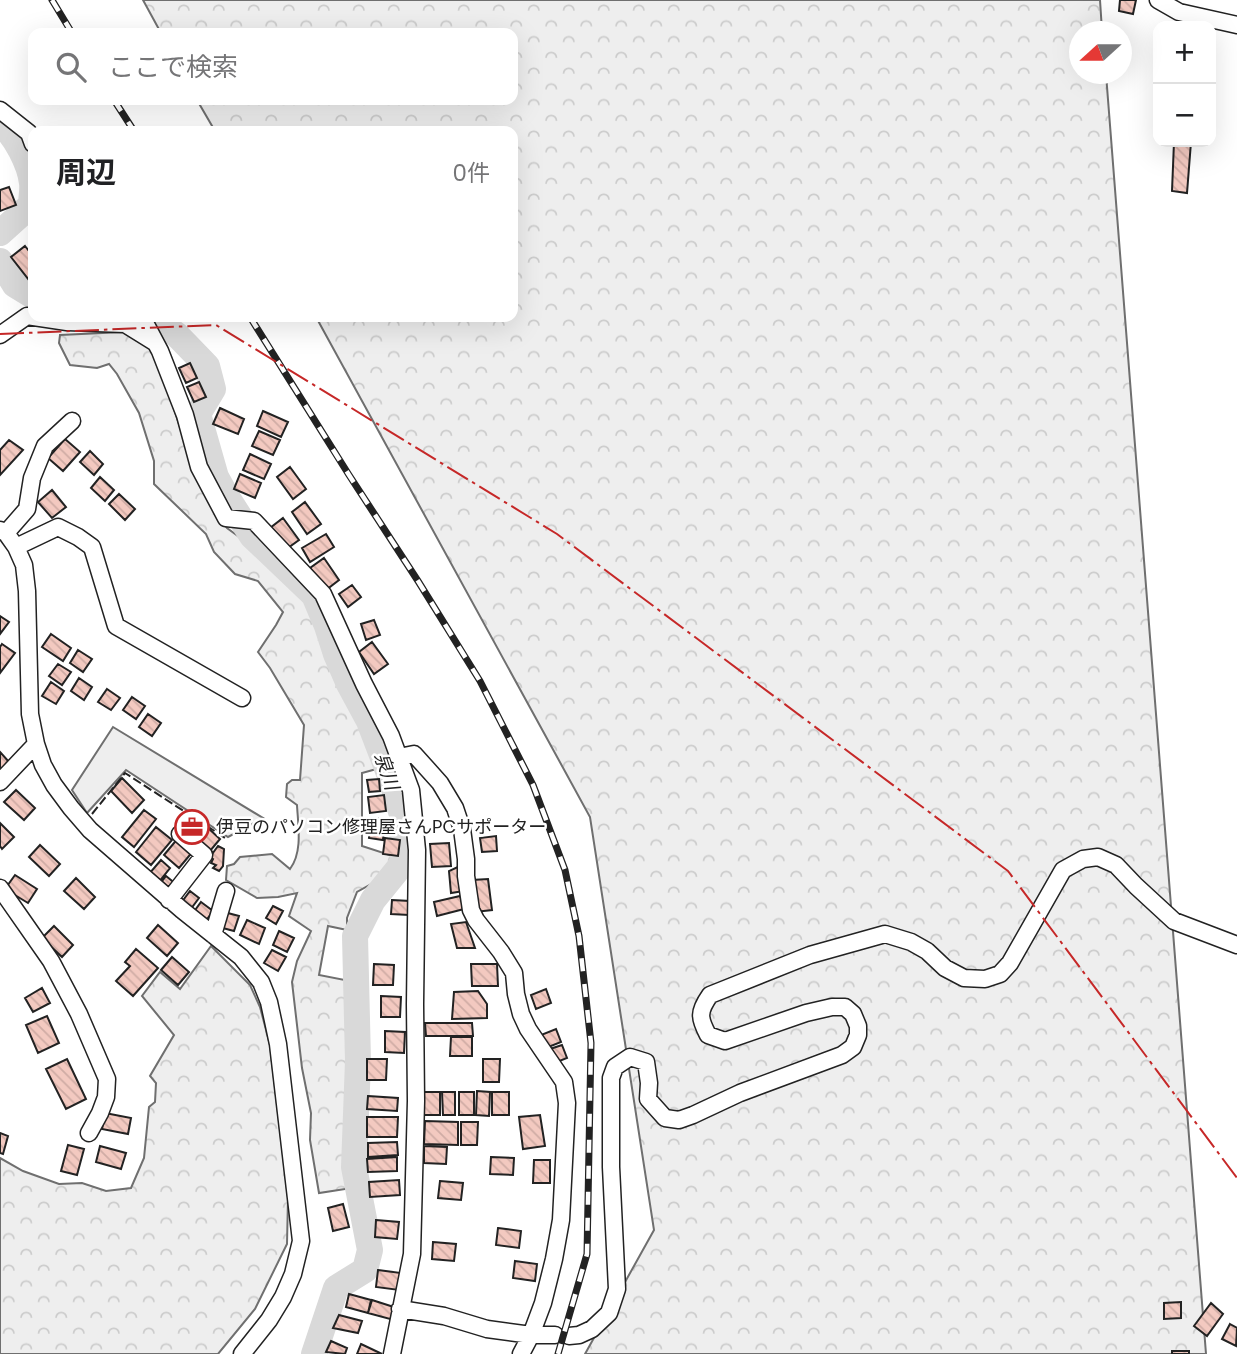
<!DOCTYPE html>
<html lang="ja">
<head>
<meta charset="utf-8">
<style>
  body { margin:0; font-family:Poppins,"Noto Sans JP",sans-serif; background:#f2f2f2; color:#202124 }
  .controls { position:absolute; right:21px; top:21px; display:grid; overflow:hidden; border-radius:14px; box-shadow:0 7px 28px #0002 }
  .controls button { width:63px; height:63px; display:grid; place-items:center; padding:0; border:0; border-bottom:2px solid #e0e0e0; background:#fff; color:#202124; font:35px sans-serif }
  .compass { position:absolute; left:1069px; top:21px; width:63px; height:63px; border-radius:50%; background:#fff; box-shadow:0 7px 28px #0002; rotate:249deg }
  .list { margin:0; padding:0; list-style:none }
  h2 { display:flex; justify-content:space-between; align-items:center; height:91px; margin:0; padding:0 28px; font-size:30px }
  h2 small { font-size:23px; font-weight:400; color:#757577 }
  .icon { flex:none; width:38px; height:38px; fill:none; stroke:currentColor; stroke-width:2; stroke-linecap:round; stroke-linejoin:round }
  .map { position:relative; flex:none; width:1237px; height:1354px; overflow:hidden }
  .search { position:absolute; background:#fff; box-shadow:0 7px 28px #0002; left:28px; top:28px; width:490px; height:77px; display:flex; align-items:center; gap:18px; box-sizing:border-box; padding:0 24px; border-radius:14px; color:#757577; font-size:26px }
  .panel { position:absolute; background:#fff; box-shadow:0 7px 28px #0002; left:28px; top:126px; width:490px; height:196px; border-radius:14px }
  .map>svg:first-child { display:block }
  .green { fill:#eee; stroke:#6f6f6f; stroke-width:2 }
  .forest { fill:url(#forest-crowns); stroke:#6f6f6f; stroke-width:2 }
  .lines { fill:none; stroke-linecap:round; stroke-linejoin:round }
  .river { stroke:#d9d9d9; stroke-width:26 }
  .building { fill:url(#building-back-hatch); stroke:#222; stroke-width:2 }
  .minor-casing { stroke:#222; stroke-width:19 }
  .minor { stroke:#fff; stroke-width:16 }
  .rail-casing { stroke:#222; stroke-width:7 }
  .rail { stroke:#fff; stroke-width:4.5; stroke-dasharray:13; stroke-linecap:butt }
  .fence { stroke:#222; stroke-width:2; stroke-dasharray:9 3.5; stroke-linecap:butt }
  .power { stroke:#c62828; stroke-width:2; stroke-dasharray:24 5 3.5 5; stroke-linecap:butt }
  .labels { text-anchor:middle; stroke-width:5; stroke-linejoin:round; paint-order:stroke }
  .poi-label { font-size:18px; fill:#222; stroke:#fff; text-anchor:start }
  .water-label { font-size:19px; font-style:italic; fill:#222; stroke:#fff }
</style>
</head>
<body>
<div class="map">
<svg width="1237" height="1354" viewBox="0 0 1237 1354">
  <defs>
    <pattern id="forest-crowns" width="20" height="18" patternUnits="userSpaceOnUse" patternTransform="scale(1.75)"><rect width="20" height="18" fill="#eee"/><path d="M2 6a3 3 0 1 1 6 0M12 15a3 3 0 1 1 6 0" fill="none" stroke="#ccc"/></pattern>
    <pattern id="building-back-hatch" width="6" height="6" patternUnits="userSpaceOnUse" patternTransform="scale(1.75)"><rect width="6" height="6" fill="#f3c9c0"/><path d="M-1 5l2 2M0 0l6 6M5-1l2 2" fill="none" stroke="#d0aca5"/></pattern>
  </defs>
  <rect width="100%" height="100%" fill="#fff"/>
  <path class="green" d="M113 727 263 818 228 837 126 770 87 813 72 790Z"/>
  <path class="forest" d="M143 0H1100L1102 31 1080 32V74H1106L1206 1354H585L654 1230 590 817 316 317H513V131H215L197 100H513V33H161Z
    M124 332 140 338 157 357 195 473 217 514 227 528 272 561 309 597 380 768 362 773V846L393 856 382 878 357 892 347 918V930L328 926 319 975 350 981 351 1094 348 1162 352 1188 319 1193 310 1140 311 1113 302 1068 292 982 297 961 311 931 289 916 297 893 278 897 257 898 226 880 227 866 234 864 240 857 272 854 290 869C303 852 298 825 297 805L286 797 287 784 292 780H300L304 725 270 668 258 652 276 625 283 612 258 581 235 574 214 552 206 534 154 484V461L139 413 117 374 109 364 97 368 70 365 59 343 60 335Z
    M211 946 250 985 260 1007 270 1045 288 1198 287 1244 255 1309 218 1354H0V1158L23 1171 59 1184 82 1183 106 1191 131 1188 144 1158 149 1107 155 1102 156 1083 150 1076 174 1035 142 996 160 972 180 989Z"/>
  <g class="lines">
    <path class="river" d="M0 124C15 134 30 165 32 183 33 190 31 198 31 205L0 233
      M0 261 15 285 33 296
      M152 317 177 335 207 366 213 389 198 414 216 477 227 497 252 536 314 595 327 626 336 654 349 684 369 721 390 776 402 815 403 863 373 900 355 936 358 1061 354 1167 370 1250 365 1270 336 1288 314 1354"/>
  </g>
  <path class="building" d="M1120 0H1136L1133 14 1119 11Z
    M1174 142H1191L1187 193 1172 191Z
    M9 187 16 205 0 211V190Z
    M25 246 33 256V277L29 280 11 257Z
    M190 363 197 378 186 383 179 368Z
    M199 382 206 397 194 402 187 387Z
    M220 408 244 419 238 434 213 424Z
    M263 411 288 422 281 437 257 426Z
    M259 431 280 440 273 455 252 446Z
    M65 439 80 452 63 471 48 458Z
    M9 440 23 450 0 475V450Z
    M90 451 103 464 94 475 80 462Z
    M250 454 271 464 264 479 243 470Z
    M290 467 306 489 293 499 277 477Z
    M240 474 261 483 255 498 234 489Z
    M100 477 114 490 105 501 91 488Z
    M52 490 66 507 52 518 38 502Z
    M119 494 135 509 125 520 109 504Z
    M305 502 321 524 307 534 292 512Z
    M283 518 299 540 285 550 270 528Z
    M326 534 334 547 310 562 302 548Z
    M324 558 339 580 326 590 310 568Z
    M352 585 361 597 348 607 339 594Z
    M0 616 9 622 0 634Z
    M374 620 380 635 366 640 361 624Z
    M51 634 71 648 63 661 42 647Z
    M372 642 388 664 374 674 359 652Z
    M2 644 15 653 0 673V647Z
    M78 650 92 659 83 672 70 663Z
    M58 664 71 672 62 685 49 676Z
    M79 678 92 687 84 700 71 691Z
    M51 682 64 691 56 704 42 696Z
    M107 689 120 698 111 710 98 702Z
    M132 697 145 706 136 719 123 710Z
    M148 714 161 723 152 736 139 727Z
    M0 752 9 762 0 770Z
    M122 778 144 800 132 813 111 791Z
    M379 779 380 791 369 792 367 780Z
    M16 790 35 808 24 820 4 802Z
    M384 795 386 811 370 813 368 797Z
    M144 810 156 819 134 847 122 837Z
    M193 818 205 826 193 841 182 832Z
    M371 818 385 819 383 840 369 838Z
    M0 823 14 837 2 849 0 846Z
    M156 827 172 840 151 865 136 852Z
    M207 827 220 839 210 851 194 843Z
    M496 836 497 851 482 852 480 838Z
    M179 837 194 850 179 868 164 855Z
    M385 838 400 840 398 856 383 854Z
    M449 843 451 866 432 867 430 844Z
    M40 845 60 864 49 876 29 857Z
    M218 846 224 849 223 866 219 871 213 868 216 865 211 863 213 859 210 857Z
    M161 860 170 868 158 883 148 875Z
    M460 866 464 891 451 893 449 871Z
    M15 875 37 889 28 903 5 889Z
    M166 876 177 885 167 892 159 885Z
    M76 878 95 897 84 909 64 891Z
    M488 879 492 910 475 912 472 880Z
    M190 891 199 898 190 910 181 903Z
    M460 896 464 909 437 916 434 902Z
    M392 900 410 901 409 915 391 914Z
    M201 902 213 911 205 922 193 913Z
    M273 906 283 911 276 924 266 918Z
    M224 912 239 916 234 931 219 927Z
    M247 920 265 928 259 944 240 935Z
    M466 922 475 948H457L451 924Z
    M158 925 178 943 167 956 147 938Z
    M54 926 73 945 62 957 42 938Z
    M279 931 294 938 287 952 273 945Z
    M136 949 158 968 133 996 116 981 130 966 125 962Z
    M272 950 286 957 278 971 264 963Z
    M172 957 189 972 178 985 161 970Z
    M374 964 394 965 393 985H373Z
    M471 964H497L498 986H472Z
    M42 988 50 1003 33 1012 25 998Z
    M546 989 551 1003 536 1009 531 995Z
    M478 991 487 1004V1018L452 1019 454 992Z
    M381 996 401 997 400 1017H381Z
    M47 1016 59 1043 38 1053 26 1025Z
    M425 1023H472L473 1036H426Z
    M556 1029 561 1042 546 1048 541 1035Z
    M385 1031 405 1032 404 1053 385 1052Z
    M451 1037H472V1056H450Z
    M562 1045 567 1058 552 1064 547 1050Z
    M67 1059 86 1099 66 1109 46 1069Z
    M367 1059H387L386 1080H367Z
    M483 1059H500L499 1082H483Z
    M477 1091 490 1092 489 1116 476 1115Z
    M423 1092H440V1115H423Z
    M442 1092H455V1115H443Z
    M459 1092H474V1115H459Z
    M492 1092H509V1115H492Z
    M368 1096 398 1098 397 1111 367 1109Z
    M105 1113 131 1118 128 1134 102 1129Z
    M540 1115 545 1146 523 1149 519 1117Z
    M367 1117H398L397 1137H367Z
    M425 1121 458 1122V1145L424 1144Z
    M461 1122H478L477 1145H461Z
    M0 1133 8 1136 3 1154 0 1153Z
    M397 1142 398 1155 368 1157V1143Z
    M68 1145 84 1149 77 1175 61 1171Z
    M100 1146 126 1153 121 1169 96 1162Z
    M424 1146 447 1147 446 1164 424 1163Z
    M397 1157V1171L368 1172 367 1159Z
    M491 1157 514 1158 513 1175 490 1174Z
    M534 1160H550V1183H533Z
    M399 1180 400 1195 370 1197 369 1182Z
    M440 1181 463 1183 461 1200 438 1198Z
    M343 1204 349 1227 333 1231 328 1208Z
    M376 1220 399 1222 397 1239 375 1237Z
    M498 1228 521 1231 519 1248 496 1245Z
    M433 1242 456 1244 454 1261 432 1259Z
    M515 1261 537 1264 535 1281 513 1278Z
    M378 1270 401 1273 399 1290 376 1287Z
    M349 1294 371 1300 368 1313 346 1307Z
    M372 1300 400 1309 390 1319 368 1313Z
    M1181 1302V1318L1164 1319V1303Z
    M1211 1303 1223 1314 1207 1336 1194 1326Z
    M339 1315 362 1321 358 1333 333 1328Z
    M1230 1324 1237 1328 1236 1346 1222 1339Z
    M331 1341 347 1348 345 1354 326 1352Z
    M361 1344 382 1354H357Z
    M1172 1351H1189V1354H1172Z"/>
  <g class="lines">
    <g class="minor-casing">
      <path id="minor" d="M1158 0 1179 12 1237 25
        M0 110 29 133 33 144
        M142 317 160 351 185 415 199 467 226 518 254 521 323 594 364 684 391 736 411 790 417 850 415 1004 416 1101 412 1254 392 1354
        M0 335 27 316 67 322 125 324 154 342
        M0 530 6 533 16 547 24 565 27 591 30 714 36 744 43 765 54 785 71 808 90 830 182 910 241 957 261 982 269 1002 278 1044 301 1241 293 1274 283 1297 269 1320 242 1354
        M6 533 27 509 32 478 45 446 72 421
        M16 547 58 527 78 537 92 547 116 626 242 698
        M399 757 414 754 440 783 455 808 462 829 466 859V876L471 910 476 920 501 952 514 973 516 994 521 1014 528 1029 564 1082 567 1103 561 1220 554 1259 543 1303 531 1335 521 1354
        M0 782 36 744
        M0 888 51 961 79 1014 107 1079 106 1097 100 1113 89 1133
        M169 900 204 855 180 834
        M213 935 226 891
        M400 1309 444 1316 487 1329 531 1335H555
        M569 1336 579 1335 592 1329 609 1313 617 1289 611 1167V1078L615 1067 630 1057 646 1062 649 1083 648 1099 665 1118 679 1120 693 1115 740 1093 842 1055 853 1047 858 1035V1026L853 1014 845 1007H832L806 1013 725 1041 708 1035C699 1018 698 1012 710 995L810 955 885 934 911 942 927 951 945 968 964 978 985 979 1000 974 1010 963 1063 870 1083 859 1098 857 1116 865 1136 886 1174 921 1237 945"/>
    </g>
    <use href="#minor" class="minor"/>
    <g class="rail-casing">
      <path id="rail" d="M52 0 72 33
        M114 100 134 131
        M250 317 349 475 418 581 480 681 533 785 565 870 579 936 591 1043 587 1254 558 1354"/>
    </g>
    <use href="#rail" class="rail"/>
    <path class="fence" d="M92 814 125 773 196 819
      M207 826 225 838"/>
    <path class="power" d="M0 334 216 325 557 534 1008 871 1237 1178"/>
  </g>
  <defs>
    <g id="office-ring" transform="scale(1.75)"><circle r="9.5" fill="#fff" stroke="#c62828" stroke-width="1.5"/><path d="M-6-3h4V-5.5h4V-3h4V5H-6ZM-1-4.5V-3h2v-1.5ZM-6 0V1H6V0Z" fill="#c62828"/></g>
  </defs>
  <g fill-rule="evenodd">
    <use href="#office-ring" x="192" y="827"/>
  </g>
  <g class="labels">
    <g class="poi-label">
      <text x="216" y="833">伊豆のパソコン修理屋さんPCサポーター</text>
    </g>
    <g class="water-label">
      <text transform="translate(387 771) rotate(71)" y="7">泉川</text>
    </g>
  </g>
</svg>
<div class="controls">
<button>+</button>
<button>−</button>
</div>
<svg class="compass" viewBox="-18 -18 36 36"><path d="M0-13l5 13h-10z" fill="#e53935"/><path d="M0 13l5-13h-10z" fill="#757577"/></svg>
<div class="search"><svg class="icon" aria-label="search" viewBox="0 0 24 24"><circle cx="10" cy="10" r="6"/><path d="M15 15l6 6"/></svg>ここで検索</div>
<section class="panel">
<h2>周辺<small>0件</small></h2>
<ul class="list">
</ul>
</section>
</div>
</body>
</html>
